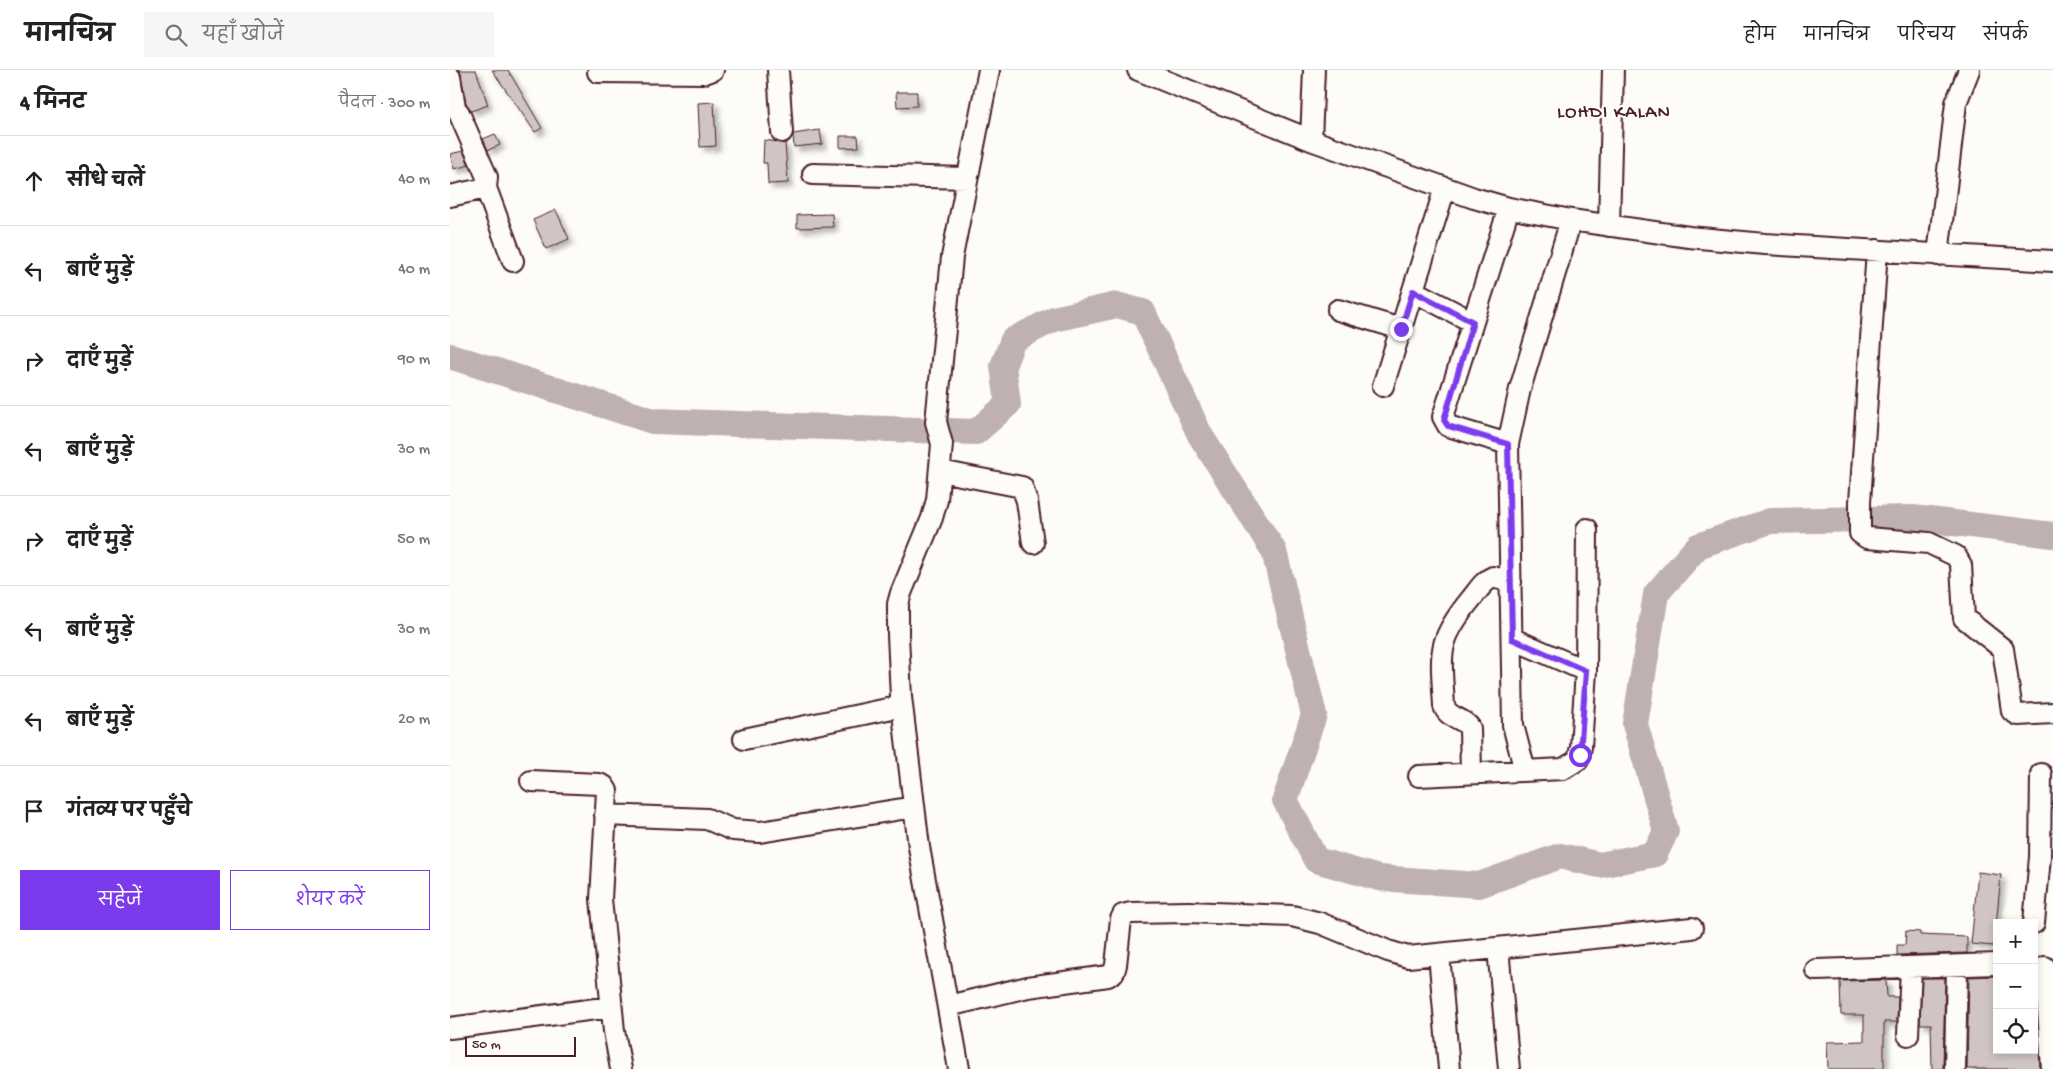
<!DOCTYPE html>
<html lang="hi">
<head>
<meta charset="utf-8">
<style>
  body { margin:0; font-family:"Gochi Hand","Playpen Sans Deva",sans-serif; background:#f6f6f6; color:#222 }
  .controls { position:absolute; right:15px; bottom:15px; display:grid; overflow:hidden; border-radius:0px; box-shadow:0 2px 8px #0003 }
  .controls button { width:45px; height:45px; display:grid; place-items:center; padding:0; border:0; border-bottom:1px solid #e0e0e0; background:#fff; color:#222; font:25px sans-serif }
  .scale { position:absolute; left:15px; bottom:12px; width:111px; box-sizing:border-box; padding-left:5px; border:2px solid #4a1f2b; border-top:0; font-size:14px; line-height:18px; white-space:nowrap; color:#4a1f2b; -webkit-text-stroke:4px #fdfcf7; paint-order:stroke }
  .stop { position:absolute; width:15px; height:15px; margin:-11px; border:4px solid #7c3aed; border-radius:50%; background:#fff }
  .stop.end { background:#7c3aed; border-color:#fff; box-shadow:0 1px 5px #0008 }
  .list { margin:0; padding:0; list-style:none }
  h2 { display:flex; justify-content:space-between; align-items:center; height:65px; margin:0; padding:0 20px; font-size:21px }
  h2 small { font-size:16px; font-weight:400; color:#767676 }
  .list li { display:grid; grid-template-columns:32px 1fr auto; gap:15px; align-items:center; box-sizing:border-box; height:90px; padding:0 20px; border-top:1px solid #e0e0e0 }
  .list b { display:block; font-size:19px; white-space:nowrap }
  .list em { font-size:16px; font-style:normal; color:#767676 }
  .actions { display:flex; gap:10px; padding:15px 20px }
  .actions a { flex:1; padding:11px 0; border:1px solid #7c3aed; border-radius:0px; text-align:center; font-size:18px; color:#7c3aed }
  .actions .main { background:#7c3aed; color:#fff }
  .icon { flex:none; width:28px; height:28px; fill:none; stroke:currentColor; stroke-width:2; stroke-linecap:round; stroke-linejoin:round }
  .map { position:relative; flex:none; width:1603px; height:999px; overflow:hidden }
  header { display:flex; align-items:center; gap:30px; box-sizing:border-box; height:70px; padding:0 25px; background:#fff; border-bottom:1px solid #e0e0e0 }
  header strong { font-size:24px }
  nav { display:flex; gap:28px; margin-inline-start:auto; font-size:18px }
  .search { width:350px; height:45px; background:#f6f6f6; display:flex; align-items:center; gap:12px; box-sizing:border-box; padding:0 18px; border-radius:0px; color:#767676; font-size:19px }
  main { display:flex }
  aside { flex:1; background:#fff }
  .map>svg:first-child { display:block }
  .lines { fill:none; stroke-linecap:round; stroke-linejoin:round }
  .river { stroke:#c0b1b1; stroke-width:26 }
  .building { fill:#d0c5c4; stroke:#4a1f2b; filter:url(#shadow) }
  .minor-casing { stroke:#4a1f2b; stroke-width:24 }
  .minor { stroke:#fdfcf7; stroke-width:20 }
  .route { stroke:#7c3aed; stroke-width:6 }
  .labels { text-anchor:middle; stroke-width:4.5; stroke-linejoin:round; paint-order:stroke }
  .quarter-label { font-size:19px; letter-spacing:1px; fill:#4a1f2b; stroke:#fdfcf7 }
</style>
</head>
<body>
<header>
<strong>मानचित्र</strong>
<div class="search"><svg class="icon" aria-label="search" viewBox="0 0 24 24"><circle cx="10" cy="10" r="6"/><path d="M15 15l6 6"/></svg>यहाँ खोजें</div>
<nav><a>होम</a><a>मानचित्र</a><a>परिचय</a><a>संपर्क</a></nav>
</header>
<main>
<aside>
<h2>4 मिनट<small>पैदल · 300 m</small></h2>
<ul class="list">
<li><svg class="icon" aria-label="ahead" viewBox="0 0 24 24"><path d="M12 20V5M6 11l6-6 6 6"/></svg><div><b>सीधे चलें</b></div><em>40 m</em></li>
<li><svg class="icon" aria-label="left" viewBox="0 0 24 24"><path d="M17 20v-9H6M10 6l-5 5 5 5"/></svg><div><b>बाएँ मुड़ें</b></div><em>40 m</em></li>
<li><svg class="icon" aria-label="right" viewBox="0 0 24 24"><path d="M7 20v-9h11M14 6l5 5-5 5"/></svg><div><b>दाएँ मुड़ें</b></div><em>90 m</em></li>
<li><svg class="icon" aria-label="left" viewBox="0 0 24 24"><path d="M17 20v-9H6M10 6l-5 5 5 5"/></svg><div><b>बाएँ मुड़ें</b></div><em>30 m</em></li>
<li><svg class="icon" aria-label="right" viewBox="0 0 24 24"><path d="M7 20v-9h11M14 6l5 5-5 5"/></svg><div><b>दाएँ मुड़ें</b></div><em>50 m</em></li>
<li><svg class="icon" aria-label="left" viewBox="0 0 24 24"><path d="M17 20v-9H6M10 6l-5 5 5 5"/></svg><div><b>बाएँ मुड़ें</b></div><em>30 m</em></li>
<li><svg class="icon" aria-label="left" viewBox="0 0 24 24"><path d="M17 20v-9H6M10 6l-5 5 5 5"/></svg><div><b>बाएँ मुड़ें</b></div><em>20 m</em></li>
<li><svg class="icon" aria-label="arrive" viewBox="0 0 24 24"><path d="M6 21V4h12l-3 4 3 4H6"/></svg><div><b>गंतव्य पर पहुँचे</b></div></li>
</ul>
<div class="actions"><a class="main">सहेजें</a><a>शेयर करें</a></div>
</aside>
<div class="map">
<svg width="1603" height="999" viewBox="0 0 1603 999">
  <defs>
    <filter id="shadow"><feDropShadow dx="4.5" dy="4.5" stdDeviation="2.5" flood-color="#0004"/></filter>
  </defs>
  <rect width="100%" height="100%" fill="#fdfcf7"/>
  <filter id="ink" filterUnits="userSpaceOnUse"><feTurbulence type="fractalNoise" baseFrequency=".02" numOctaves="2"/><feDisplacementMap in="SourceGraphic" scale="10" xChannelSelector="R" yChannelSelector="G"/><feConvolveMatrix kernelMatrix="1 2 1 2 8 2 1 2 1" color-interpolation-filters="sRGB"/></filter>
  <g filter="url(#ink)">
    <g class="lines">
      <path class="river" d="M0 286 203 351 526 362 558 334 553 296 563 270 604 249 667 235 693 242 750 365 824 481 864 645 835 730 866 790 929 808 1029 815 1110 786 1150 795 1205 784 1216 761 1185 654 1206 524 1248 476 1320 451 1463 448 1603 465"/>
    </g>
    <path class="building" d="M10 0H26L38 35 21 41 16 33Z
      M42 0H58L92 58 85 62Z
      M446 22H467V36L447 37Z
      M264 32 266 76 250 77 248 33Z
      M370 60 372 74 344 77 343 64Z
      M45 64 50 75 38 80 33 69Z
      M390 66H408L409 77 390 78Z
      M314 70 335 73 338 113 318 114 317 93H313Z
      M13 81 19 95 4 99 0 84Z
      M106 140 119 169 96 179 83 150Z
      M382 144 383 157 347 158V145Z
      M1528 802 1551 805 1544 876 1521 874Z
      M1456 861 1470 862V865L1517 867V883L1447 885V875H1455Z
      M1547 906V980H1589L1590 999H1517L1519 907Z
      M1472 908H1495L1493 999H1482L1481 954H1470Z
      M1436 910 1437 927H1448L1447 952H1434V999H1378L1377 972 1414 971V945H1391L1390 911Z"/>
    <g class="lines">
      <g class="minor-casing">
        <path id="minor" d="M328 0 332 62
          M688 0 861 70 1024 128 1059 138 1121 150 1239 167 1315 174 1603 191
          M148 2 255 3 263 0
          M0 7 5 38 9 43 37 107 36 118 63 191
          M861 70 864 0
          M363 104 517 108
          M0 126 36 118
          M1159 156 1163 0
          M1427 180 1410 432V463L1417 468 1479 473 1506 486 1511 495 1514 548 1553 579 1562 641 1568 645 1603 643
          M1488 185 1506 33 1519 0
          M963 221 1023 252
          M888 240 951 259
          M933 316 995 118
          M1058 374 998 356 993 347 1059 138
          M490 401 572 417 577 431 583 473
          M1063 569 1136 601
          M294 669 452 636
          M1075 701 1063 655 1058 374 1070 319 1121 150
          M1021 703 1020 658C1013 647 998 649 994 636 991 582 986 572 1021 529 1028 521 1033 511 1043 507L1061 512
          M969 706 1113 699 1128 690 1131 677 1136 601 1137 459
          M81 711 149 714 154 716 157 721 151 829 164 961 171 999
          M155 745 257 749 283 760 310 762 464 737
          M1584 853 1590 787 1591 704
          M1048 878 1059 999
          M989 884 999 999
          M1595 897 1602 999
          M1366 900 1547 894
          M498 936 578 917 658 906 664 902 666 895 671 849 673 845 681 843 738 842 842 846 870 853 938 881 958 887 1242 858
          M0 958 161 937
          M1458 965 1461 897
          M509 999 469 777 451 627 448 565V534L451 523 482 448 487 430 492 374 486 352 502 187 539 0
          M1505 999 1507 896"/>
      </g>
      <use href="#minor" class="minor"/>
    </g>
  </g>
  <g class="lines" filter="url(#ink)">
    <path class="route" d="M951 259 963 221 1023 252 994 350 998 356 1058 374 1062 569 1136 601 1130 685"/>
  </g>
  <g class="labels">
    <g class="quarter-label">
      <text x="1164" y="47">LOHDI KALAN</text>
    </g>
  </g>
</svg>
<div class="controls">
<button>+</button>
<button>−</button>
<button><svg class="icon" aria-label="locate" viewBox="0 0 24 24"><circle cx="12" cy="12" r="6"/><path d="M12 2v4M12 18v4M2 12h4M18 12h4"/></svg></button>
</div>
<div class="scale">50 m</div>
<div class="stop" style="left:1130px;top:685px"></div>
<div class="stop end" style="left:951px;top:259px"></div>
</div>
</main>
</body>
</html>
